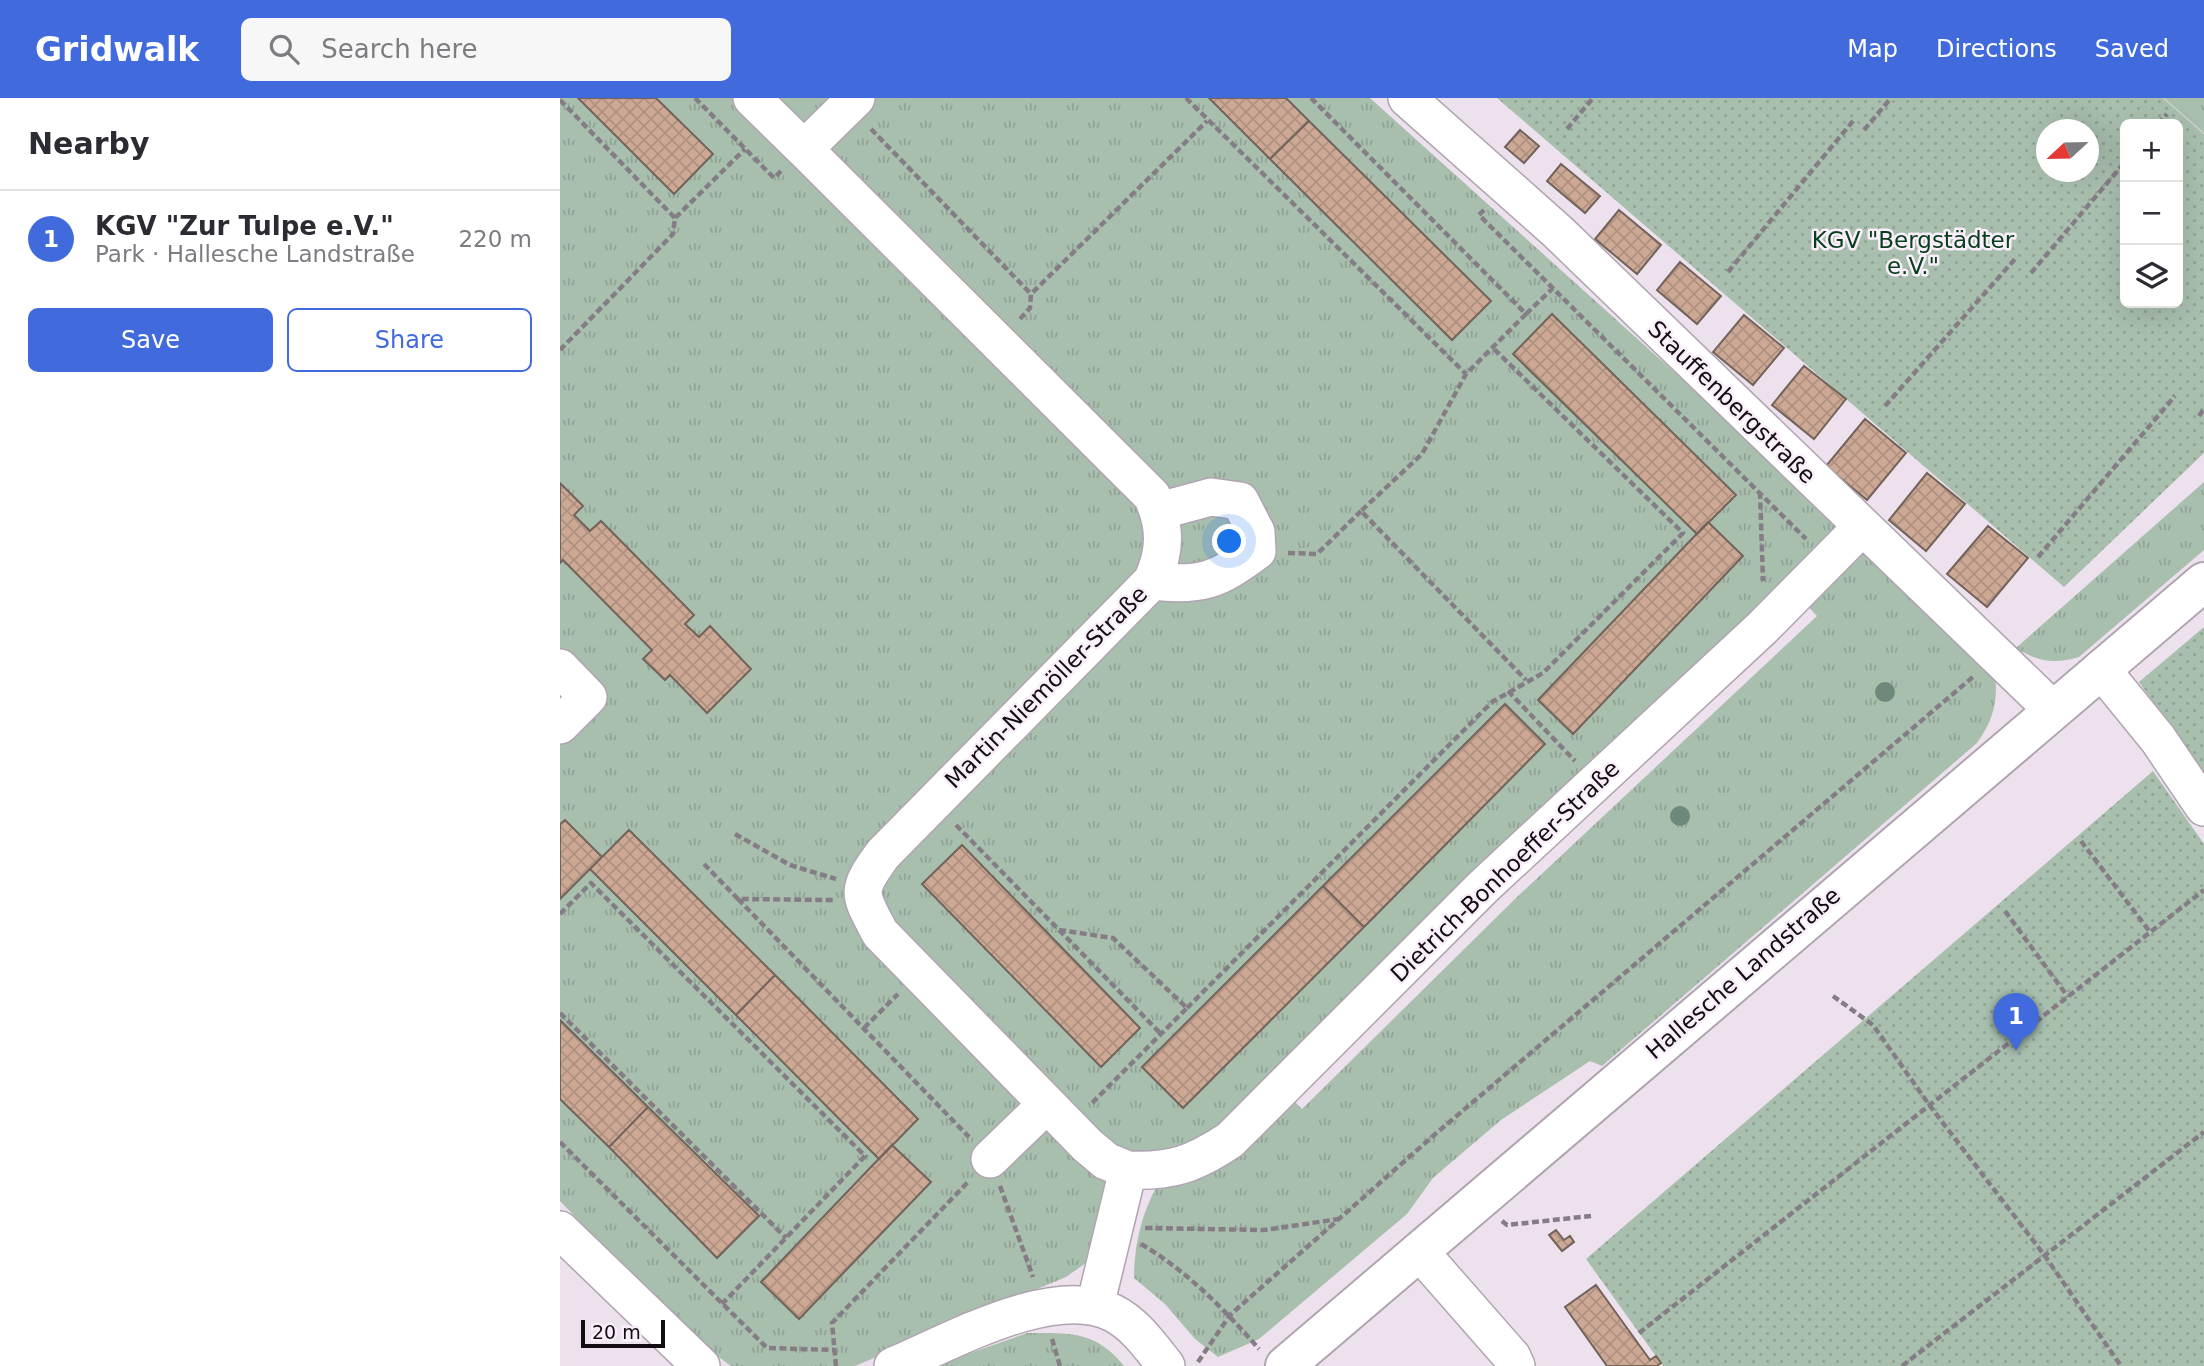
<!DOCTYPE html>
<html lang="en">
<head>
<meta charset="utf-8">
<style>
  body { margin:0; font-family:"DejaVu Sans",sans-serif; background:#f7f7f7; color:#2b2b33 }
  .controls { position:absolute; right:21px; top:21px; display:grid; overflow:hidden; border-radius:10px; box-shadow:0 7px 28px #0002 }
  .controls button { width:63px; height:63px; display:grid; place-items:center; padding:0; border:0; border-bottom:2px solid #e1e1e2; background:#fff; color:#2b2b33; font:35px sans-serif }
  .compass { position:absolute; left:1476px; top:21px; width:63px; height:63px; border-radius:50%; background:#fff; box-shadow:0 7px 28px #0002; rotate:248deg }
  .scale { position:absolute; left:21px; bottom:18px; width:84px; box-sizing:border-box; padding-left:7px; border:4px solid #110d11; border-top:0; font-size:19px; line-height:24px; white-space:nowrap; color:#110d11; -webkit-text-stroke:5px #fbeefb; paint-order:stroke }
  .you { position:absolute; left:670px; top:444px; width:24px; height:24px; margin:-18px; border:5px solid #fff; border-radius:50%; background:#1a73e8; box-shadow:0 0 0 10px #1a73e833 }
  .badge { display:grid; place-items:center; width:46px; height:46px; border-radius:50%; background:#416bdd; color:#fff; font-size:23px; font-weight:700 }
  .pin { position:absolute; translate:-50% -58px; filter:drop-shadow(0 2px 4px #0008) }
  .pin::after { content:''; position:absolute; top:37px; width:24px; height:21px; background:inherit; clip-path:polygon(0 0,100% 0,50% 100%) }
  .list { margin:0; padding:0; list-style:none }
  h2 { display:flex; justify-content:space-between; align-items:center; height:91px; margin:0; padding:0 28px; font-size:30px }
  h2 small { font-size:23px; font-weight:400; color:#7c7c81 }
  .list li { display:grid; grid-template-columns:46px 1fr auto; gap:21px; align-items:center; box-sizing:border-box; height:98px; padding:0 28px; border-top:2px solid #e1e1e2 }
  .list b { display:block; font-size:26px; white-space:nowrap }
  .list p { margin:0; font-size:23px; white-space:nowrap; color:#7c7c81 }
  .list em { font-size:23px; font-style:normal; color:#7c7c81 }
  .actions { display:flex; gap:14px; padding:21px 28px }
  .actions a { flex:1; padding:16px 0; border:2px solid #416bdd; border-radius:10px; text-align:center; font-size:24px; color:#416bdd }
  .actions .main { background:#416bdd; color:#fff }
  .icon { flex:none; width:38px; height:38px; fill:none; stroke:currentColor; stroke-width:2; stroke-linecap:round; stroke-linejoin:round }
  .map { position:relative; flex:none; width:1644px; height:1268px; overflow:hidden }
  header { display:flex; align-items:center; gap:42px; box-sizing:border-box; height:98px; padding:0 35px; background:#416bdd; color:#fff }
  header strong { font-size:33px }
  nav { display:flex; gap:38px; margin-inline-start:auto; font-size:24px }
  .search { width:490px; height:63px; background:#f7f7f7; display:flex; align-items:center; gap:18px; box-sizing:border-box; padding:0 24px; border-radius:10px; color:#7c7c81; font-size:26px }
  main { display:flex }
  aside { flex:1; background:#fff }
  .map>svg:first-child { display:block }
  .grass { fill:url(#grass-tufts) }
  .garden { fill:url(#garden-dots); fill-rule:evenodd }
  .building { fill:url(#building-cross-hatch); stroke:#72635b; stroke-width:2 }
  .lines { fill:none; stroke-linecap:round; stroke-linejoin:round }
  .minor-casing { stroke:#b0a4b0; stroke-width:40 }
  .major-casing { stroke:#b0a4b0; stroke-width:42 }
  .path { stroke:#857d85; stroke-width:4.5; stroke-dasharray:7 3.5; stroke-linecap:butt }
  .minor { stroke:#fff; stroke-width:37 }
  .major { stroke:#fff; stroke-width:38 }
  .tree { fill:#6e887b }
  .labels { text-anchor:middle; stroke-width:5; stroke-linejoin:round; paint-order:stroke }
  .park-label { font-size:23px; fill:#073f1d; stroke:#fbeefb }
  .street-label { font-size:23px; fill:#110d11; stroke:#fbeefb }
</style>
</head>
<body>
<header>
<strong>Gridwalk</strong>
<div class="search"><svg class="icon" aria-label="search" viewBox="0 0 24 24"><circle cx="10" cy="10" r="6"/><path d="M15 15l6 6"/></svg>Search here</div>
<nav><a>Map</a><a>Directions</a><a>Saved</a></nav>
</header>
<main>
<aside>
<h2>Nearby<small></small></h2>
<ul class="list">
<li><span class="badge">1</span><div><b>KGV &quot;Zur Tulpe e.V.&quot;</b><p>Park · Hallesche Landstraße</p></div><em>220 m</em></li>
</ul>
<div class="actions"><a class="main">Save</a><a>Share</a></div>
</aside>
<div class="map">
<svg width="1644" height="1268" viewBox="0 0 1644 1268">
  <defs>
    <pattern id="grass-tufts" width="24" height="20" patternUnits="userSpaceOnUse" patternTransform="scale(1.75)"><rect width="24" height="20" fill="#a9bfae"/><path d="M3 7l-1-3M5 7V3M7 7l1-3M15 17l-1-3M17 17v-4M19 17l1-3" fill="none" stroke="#90a395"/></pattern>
    <pattern id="garden-dots" width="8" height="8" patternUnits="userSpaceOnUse" patternTransform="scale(1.75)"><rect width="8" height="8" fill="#a9bfae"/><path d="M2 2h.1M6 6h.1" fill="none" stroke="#90a395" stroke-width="1.8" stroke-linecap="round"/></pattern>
    <pattern id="building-cross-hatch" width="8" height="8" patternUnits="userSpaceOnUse" patternTransform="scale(1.75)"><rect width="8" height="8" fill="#cda995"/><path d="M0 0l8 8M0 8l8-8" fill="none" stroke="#af907f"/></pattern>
  </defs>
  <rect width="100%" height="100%" fill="#ede1ee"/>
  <path class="grass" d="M0 0H810L1274 418 1275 435 654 1034 631 1047 600 1052 547 1091 530 1162 506 1179 295 1268H171L131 1239 0 1103Z
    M1604 0H1644V35Z
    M1644 384V452L1519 559C1495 566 1478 564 1456 550Z
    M1300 455 1312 456 1435 575C1438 604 1434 621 1417 645L1042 968 1030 963 941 1022 873 1080 847 1116 699 1241 658 1259 635 1241 605 1206 574 1180C574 1149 581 1117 596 1090L729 998 742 1011 958 798 1257 518 1244 504Z
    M467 1235C508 1235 536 1232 564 1268H374Z"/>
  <path class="garden" d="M937 0H1603L1644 36V355L1504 489ZM1565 26H1618V205H1565ZM1486 32H1528V74H1486Z
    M1644 529V676L1579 584Z
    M1593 673 1644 746V1268H1103L1026 1161Z"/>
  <path class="building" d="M18 0H96L153 56 114 96Z
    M649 0H726L749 23 710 61Z
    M749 23 931 203 892 242 710 61Z
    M960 32 979 48 964 65 945 49Z
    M1001 66 1040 98 1025 115 987 83Z
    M1059 112 1101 147 1077 176 1035 141Z
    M1120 164 1161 198 1137 226 1097 192Z
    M992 216 1176 397 1137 436 953 256Z
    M1184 217 1224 250 1193 287 1153 254Z
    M1244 268 1286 301 1254 341 1212 307Z
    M1305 321 1346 355 1307 402 1266 368Z
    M1367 375 1405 406 1366 453 1329 422Z
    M0 385 23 408 14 417 30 433 41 423 134 517 125 526 139 539 150 528 191 571 147 615 110 577 105 582 83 561 92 552 3 462 0 465Z
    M1148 424 1183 458 1013 636 978 602Z
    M1428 428 1468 460 1427 509 1387 476Z
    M945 606 985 646 804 829 763 788Z
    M5 722 42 759 0 801V726Z
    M69 732 215 877 176 917 30 771Z
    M402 747 580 930 541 969 362 786Z
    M763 788 804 829 623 1010 582 969Z
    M215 877 358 1021 319 1061 176 917Z
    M0 922 88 1009 49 1049 0 1001Z
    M88 1009 199 1118 157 1160 49 1049Z
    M332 1047 371 1084 239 1221 201 1184Z
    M996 1132 1004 1142 1010 1138 1014 1144 1002 1153 989 1137Z
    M1036 1187 1090 1262 1096 1258 1101 1265 1097 1268H1047L1005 1209Z"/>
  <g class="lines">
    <g class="minor-casing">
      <path id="minor" d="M192 0 244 51
        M296 0 244 51 592 398C606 428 606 453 592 483L323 756C295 794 299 795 320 835L527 1047 546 1063 568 1072 535 1208
        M847 0 998 134 1493 612
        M592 483C641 489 658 482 697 453L696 434 680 403 651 399 599 413
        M0 570 28 599 0 627
        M1541 571 1598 641 1644 709
        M430 1061 487 1006
        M568 1072C612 1074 634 1066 670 1042L923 789 1202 530 1301 430
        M0 1132 141 1268
        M859 1153 952 1259 956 1268
        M333 1268C391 1244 493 1185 553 1215 575 1226 591 1249 606 1268"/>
    </g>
    <g class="major-casing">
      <path id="major" d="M725 1268 1644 484"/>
    </g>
    <path class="path" d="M135 0 214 80 221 73
      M626 0 906 276
      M751 0 966 216 906 276 862 356 801 413 966 582
      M0 2 115 120
      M1598 26 1607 16
      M311 31 471 196
      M1007 31 1033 0
      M1304 32 1331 0
      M924 112 919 117 1246 441
      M1168 174 1293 23
      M1471 175 1565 64
      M966 216 993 190
      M460 221 470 210 471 196 647 23
      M0 252 113 136 115 120 185 51
      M1325 308 1455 161
      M1639 318 1644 311
      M1200 394 1203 483
      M728 455 757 456 801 413
      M1478 459 1615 298
      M948 593 1015 663
      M396 727 601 936
      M175 736 230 767 276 781
      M1521 743 1590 834
      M144 766 178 801 273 802
      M178 801 409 1039
      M1445 813 1508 899
      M0 816 31 785 305 1058 162 1206
      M499 832 553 840 627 910 531 1006
      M1273 898 1313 927 1370 1008 1485 1158 1561 1268
      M627 910 932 604 983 575 1123 435 933 250
      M0 915 226 1140
      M304 930 338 896
      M0 1044 207 1250 275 1252
      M440 1088 473 1179
      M942 1123 947 1127 1031 1118
      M585 1130 704 1132 779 1121
      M581 1146C627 1173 664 1211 699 1251
      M1079 1235 1644 792
      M492 1241 500 1268
      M638 1264 670 1217 873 1038 1414 578
      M276 1268 272 1225 409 1083
      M1342 1268 1644 1034"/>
    <use href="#minor" class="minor"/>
    <use href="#major" class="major"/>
  </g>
  <g class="tree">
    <circle cx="1325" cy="594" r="10"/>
    <circle cx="1120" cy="718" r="10"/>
  </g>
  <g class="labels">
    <g class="park-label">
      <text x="1353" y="150">KGV "Bergstädter<tspan x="1353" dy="26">e.V."</tspan></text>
    </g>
    <g class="street-label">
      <text transform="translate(1172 304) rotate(44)" y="8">Stauffenbergstraße</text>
      <text transform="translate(486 589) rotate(-45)" y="8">Martin-Niemöller-Straße</text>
      <text transform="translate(945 773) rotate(-44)" y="8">Dietrich-Bonhoeffer-Straße</text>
      <text transform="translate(1183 875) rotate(-41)" y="8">Hallesche Landstraße</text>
    </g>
  </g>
</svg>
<div class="controls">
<button>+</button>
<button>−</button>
<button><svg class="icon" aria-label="layers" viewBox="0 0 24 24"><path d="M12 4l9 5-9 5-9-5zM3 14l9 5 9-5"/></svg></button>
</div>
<svg class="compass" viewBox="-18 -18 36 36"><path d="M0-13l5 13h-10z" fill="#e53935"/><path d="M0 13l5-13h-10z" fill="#7c7c81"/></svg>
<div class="scale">20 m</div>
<div class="you"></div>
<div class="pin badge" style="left:1456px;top:953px">1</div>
</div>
</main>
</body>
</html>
